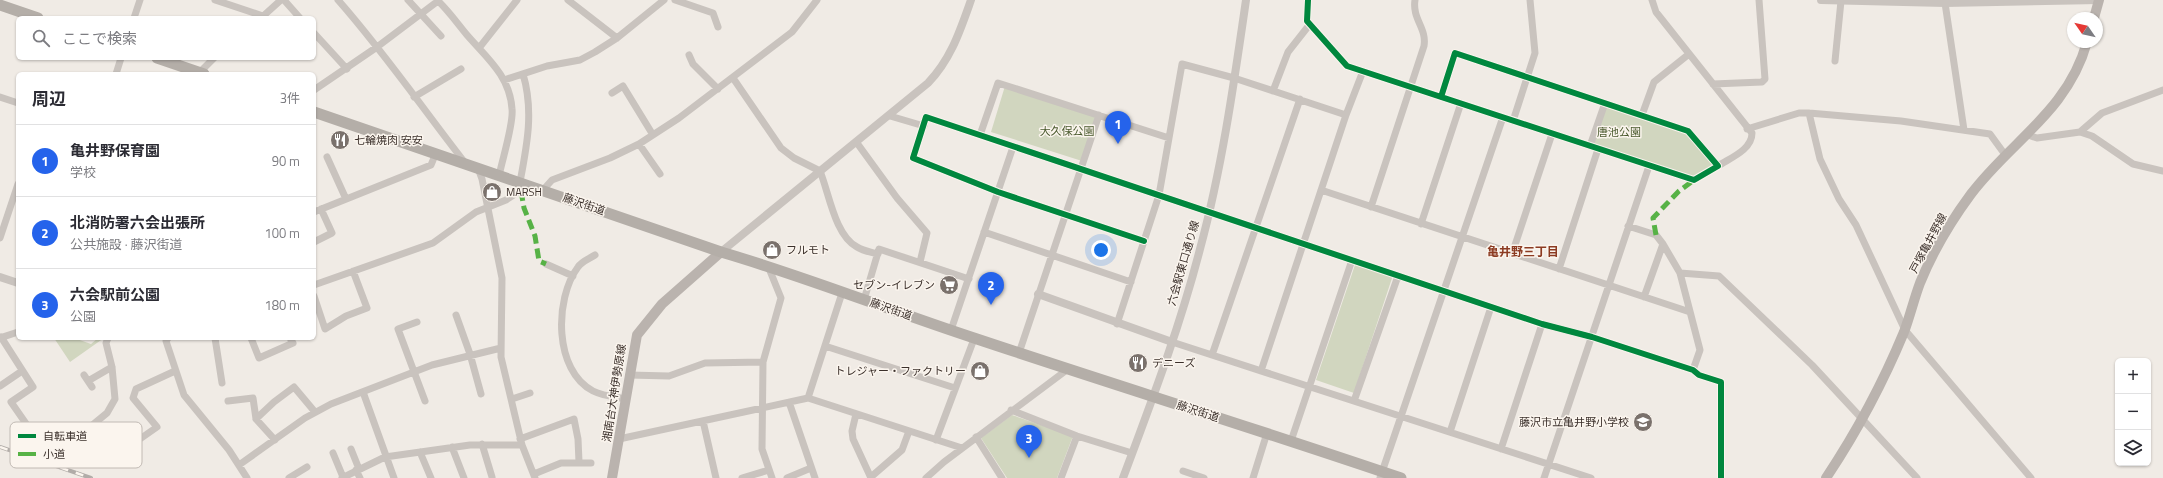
<!DOCTYPE html>
<html lang="ja">
<head>
<meta charset="utf-8">
<style>
  body { margin:0; font-family:"Titillium Web","Noto Sans JP",sans-serif; background:#f2f2f3; color:#2b2b33 }
  .controls { position:absolute; right:12px; bottom:12px; display:grid; overflow:hidden; border-radius:6px; box-shadow:0 1px 3px #0004 }
  .controls button { width:36px; height:36px; display:grid; place-items:center; padding:0; border:0; border-bottom:1px solid #e1e1e2; background:#fff; color:#2b2b33; font:20px sans-serif }
  .compass { position:absolute; left:2067px; top:12px; width:36px; height:36px; border-radius:50%; background:#fff; box-shadow:0 1px 3px #0004; rotate:304deg }
  .you { position:absolute; left:1101px; top:250px; width:14px; height:14px; margin:-10px; border:3px solid #fff; border-radius:50%; background:#1a73e8; box-shadow:0 0 0 6px #1a73e833 }
  .badge { display:grid; place-items:center; width:26px; height:26px; border-radius:50%; background:#2563eb; color:#fff; font-size:13px; font-weight:700 }
  .pin { position:absolute; translate:-50% -33px; filter:drop-shadow(0 1px 2px #0008) }
  .pin::after { content:''; position:absolute; top:21px; width:14px; height:12px; background:inherit; clip-path:polygon(0 0,100% 0,50% 100%) }
  .list { margin:0; padding:0; list-style:none }
  h2 { display:flex; justify-content:space-between; align-items:center; height:52px; margin:0; padding:0 16px; font-size:17px }
  h2 small { font-size:13px; font-weight:400; color:#7c7c81 }
  .list li { display:grid; grid-template-columns:26px 1fr auto; gap:12px; align-items:center; box-sizing:border-box; height:72px; padding:0 16px; border-top:1px solid #e1e1e2 }
  .list b { display:block; font-size:15px; white-space:nowrap }
  .list p { margin:0; font-size:13px; white-space:nowrap; color:#7c7c81 }
  .list em { font-size:13px; font-style:normal; color:#7c7c81 }
  .icon { flex:none; width:22px; height:22px; fill:none; stroke:currentColor; stroke-width:2; stroke-linecap:round; stroke-linejoin:round }
  .map { position:relative; flex:none; width:2163px; height:478px; overflow:hidden }
  .search { position:absolute; background:#fff; box-shadow:0 1px 3px #0004; left:16px; top:16px; width:300px; height:44px; display:flex; align-items:center; gap:10px; box-sizing:border-box; padding:0 14px; border-radius:6px; color:#7c7c81; font-size:15px }
  .panel { position:absolute; background:#fff; box-shadow:0 1px 3px #0004; left:16px; top:72px; width:300px; height:268px; border-radius:6px }
  .map>svg:first-child { display:block }
  .green { fill:#d1d6bf }
  .lines { fill:none; stroke-linecap:round; stroke-linejoin:round }
  .minor { stroke:#c9c3be; stroke-width:7 }
  .tertiary { stroke:#c9c3be; stroke-width:8 }
  .secondary { stroke:#bab3ae; stroke-width:10 }
  .trunk { stroke:#b4aea8; stroke-width:11 }
  .rail-casing { stroke:#b1aca8; stroke-width:4 }
  .rail { stroke:#fbf5ee; stroke-width:2.5; stroke-dasharray:8; stroke-linecap:butt }
  .quiet { stroke:#57b246; stroke-width:5; stroke-dasharray:10 5; stroke-linecap:butt }
  .cycleway-casing { stroke:#fbf5ee; stroke-width:8 }
  .cycleway { stroke:#00873e; stroke-width:6 }
  .labels { text-anchor:middle; stroke-width:3; stroke-linejoin:round; paint-order:stroke }
  .park-label { font-size:11px; fill:#4a5a2e; stroke:#fbf5ee }
  .poi-label { font-size:11px; fill:#3b302b; stroke:#fbf5ee; text-anchor:start }
  .street-label { font-size:11px; fill:#3b302b; stroke:#fbf5ee }
  .neighbourhood-label { font-size:12px; font-weight:bold; fill:#8c3b22; stroke:#fbf5ee }
  .key { fill:#fbf5ee; stroke:#c1bab4; stroke-width:1 }
  .key-label { font-size:11px; fill:#3b302b }
</style>
</head>
<body>
<div class="map">
<svg width="2163" height="478" viewBox="0 0 2163 478">
  <rect width="100%" height="100%" fill="#f0ebe5"/>
  <path class="green" d="M1005 86 1098 116 1082 161 991 132Z
    M1606 106 1686 134 1713 165 1693 177 1594 144Z
    M1356 262 1393 275 1354 393 1316 380Z
    M54 338H74L91 344 98 338H104L70 362Z
    M1012 415 1073 436 1057 478H1007L981 438Z"/>
  <g class="lines">
    <path class="minor" d="M215 0 263 16
      M284 0 300 18
      M338 0C384 52 423 109 466 164
      M408 0 441 36
      M437 0C448 10 457 23 467 35 487 58 510 76 512 109 514 123 502 160 499 176
      M568 0 617 38
      M675 0 713 13 718 27
      M1308 0 1307 21 1347 66 1694 180 1718 166 1688 131 1455 53 1441 97
      M1652 0 1656 12 1752 133C1752 150 1730 158 1718 166
      M1945 3 1964 130
      M134 18 140 0
      M261 18 281 0
      M314 33 347 69
      M479 48 517 0
      M689 55 693 64 718 89
      M1835 61 1841 1
      M199 73 214 58
      M116 74 121 58
      M733 78 781 148 794 158 820 171C829 193 835 236 857 247 863 251 871 252 878 254
      M504 80 547 66 580 60 595 52 617 38 664 0
      M1713 84 1762 82 1765 79 1759 0
      M314 90 377 47 438 1
      M1273 91 1288 52 1310 24
      M612 93 623 86 653 135
      M0 97 18 103
      M414 97 461 69
      M1809 113 1820 159 1839 199 1856 225 1905 330 2031 478
      M1642 115 1654 82 1689 54
      M890 116 924 126
      M1513 121 1535 53 1530 0
      M1747 129 1799 113H1809L1901 121 1990 134 2006 156
      M2080 132 2092 136 2133 164 2163 171
      M980 135 998 83 1169 138
      M2028 135 2037 138 2080 132 2102 113 2163 90
      M857 143 897 198 927 233 920 262
      M639 144 660 174
      M1590 146 1605 103
      M327 157 346 199
      M478 168 482 179 502 278 501 357 522 445 535 478
      M520 182C527 145 534 111 523 74
      M543 190 552 180 610 158 639 144 679 118 792 32 817 0
      M1321 190 1690 312
      M1371 207 1424 46C1427 28 1412 19 1415 0
      M314 212 431 165 436 153
      M1421 224 1461 103
      M1628 226 1656 235 1663 244 1680 273 1700 350 1693 370
      M984 232 1131 282
      M0 238 18 184
      M1144 241 998 192 913 158 926 117 1542 324 1592 337 1693 370 1699 375 1721 382V478
      M314 242 332 233 321 209
      M1512 254 1552 134
      M595 255C589 259 582 261 578 267 554 299 554 371 593 391 603 396 615 397 626 399
      M546 264 573 276
      M768 266 781 298 763 362 762 449 772 478
      M1559 269 1598 149
      M1680 273 1719 276 1812 365 1917 478
      M314 285 433 243 476 212 506 200 529 185
      M314 296 325 329 346 316 367 308 353 271
      M1644 297 1663 244
      M864 300 879 249 969 279
      M456 315 470 354 481 394
      M417 322 398 329 425 401
      M1117 324 1159 195 1182 64 1234 78 1346 115
      M951 330 1013 147
      M1 337 33 387 11 402 43 448 53 451 90 427
      M0 338 18 332
      M108 338 106 343 112 367 115 399 107 413 90 427 110 460 157 427 133 398 136 389 175 371
      M168 338 166 341 184 395 229 450 247 478
      M215 338 222 383
      M251 338 259 358 293 343 290 338
      M1172 342 1591 478
      M825 346 955 388
      M1019 353 1099 115
      M1212 355 1300 99
      M1261 371 1346 115 1363 71
      M84 375 92 387
      M629 375 669 376 705 363 763 362
      M88 381 112 367
      M0 386 22 371
      M363 392 394 478
      M808 398 842 293
      M512 399 530 393
      M228 401 253 398 256 419 275 440
      M1354 401 1398 276
      M789 402 815 478
      M1011 410 1077 436 1132 453
      M856 414 852 431 853 439 871 478
      M256 419 274 402 294 387 315 412
      M703 421 716 478
      M1450 432 1491 307
      M976 437 1002 478
      M520 439 574 419 578 439 579 462
      M619 439 808 398 962 448
      M936 440 974 339
      M1291 441 1352 260
      M482 444 492 477
      M452 447 464 478
      M351 449 359 469
      M1501 449 1542 324
      M420 452 431 478
      M333 453 343 477
      M239 465 305 418 331 404 432 365 501 348
      M356 470 360 478
      M1183 471 1204 478
      M534 474 561 463H591
      M871 477 902 450 909 431
      M289 478 307 467
      M342 478 385 457 470 445H522
      M742 478 769 470
      M787 478 811 468
      M926 478 944 462 1068 369
      M1061 478 1077 436
      M1253 478 1267 433
      M1380 478 1503 117
      M1544 478 1649 166"/>
    <path class="tertiary" d="M1821 0 1945 3 2099 0
      M721 252 928 83C951 59 960 31 971 0
      M0 277 18 283
      M1038 294 1172 342
      M1123 478C1151 403 1180 327 1200 249 1222 168 1234 83 1246 0"/>
    <path class="secondary" d="M2094 18 2099 0
      M612 478 637 335 662 304 721 252
      M1826 478C1858 430 1882 385 1904 332 1910 316 1914 299 1920 283 1933 251 1951 221 1971 194 2011 141 2068 111 2087 42"/>
    <path class="trunk" d="M0 5 38 18
      M157 58 204 74
      M314 112 721 252C807 277 891 311 977 339 1118 386 1260 430 1401 478"/>
    <g class="rail-casing">
      <path id="rail" d="M0 447 91 478"/>
    </g>
    <use href="#rail" class="rail"/>
    <path class="quiet" d="M521 191 524 208 535 236 539 261 546 264
      M1656 235 1653 218 1679 191 1694 180"/>
    <g class="cycleway-casing">
      <path id="cycleway" d="M1308 0 1307 21 1347 66 1694 180 1718 166 1688 131 1455 53 1441 97
        M1144 241 998 192 913 158 926 117 1542 324 1592 337 1693 370 1699 375 1721 382V478"/>
    </g>
    <use href="#cycleway" class="cycleway"/>
  </g>
  <defs>
    <g id="restaurant-disc" transform="scale(1)"><circle r="9.5" fill="#7a716c" stroke="#fbf5ee"/><path d="M-5-6h1v4h1v-4h1v4h1v-4h1v5L-1.5 .5V6h-2V.5L-5-1ZM5-6V6H3V1.5H1.5Q1.5-4 5-6Z" fill="#fff"/></g>
    <g id="shop-disc" transform="scale(1)"><circle r="9.5" fill="#7a716c" stroke="#fbf5ee"/><path d="M-5-2.5h2.3a2.7 3.5 0 0 1 5.4 0H5L5.5 6h-11ZM-1.5-2.5h3a1.5 2.3 0 0 0-3 0Z" fill="#fff"/></g>
    <g id="supermarket-disc" transform="scale(1)"><circle r="9.5" fill="#7a716c" stroke="#fbf5ee"/><path d="M-6-5.5h2.5l.6 2H6L4.5 2H-2.5L-4.4-4H-6ZM-1.5 3.2a1.3 1.3 0 1 0 .1 0ZM3 3.2a1.3 1.3 0 1 0 .1 0Z" fill="#fff"/></g>
    <g id="school-disc" transform="scale(1)"><circle r="9.5" fill="#7a716c" stroke="#fbf5ee"/><path d="M0-5L7-2L0 1L-7-2ZM-4 1L0 2.5L4 1V4Q0 6-4 4Z" fill="#fff"/></g>
  </defs>
  <g fill-rule="evenodd">
    <use href="#restaurant-disc" x="340" y="140"/>
    <use href="#shop-disc" x="492" y="192"/>
    <use href="#shop-disc" x="772" y="250"/>
    <use href="#supermarket-disc" x="949" y="285"/>
    <use href="#restaurant-disc" x="1138" y="363"/>
    <use href="#shop-disc" x="980" y="371"/>
    <use href="#school-disc" x="1643" y="422"/>
  </g>
  <g class="labels">
    <g class="park-label">
      <text x="1067" y="135">大久保公園</text>
      <text x="1619" y="136">唐池公園</text>
    </g>
    <g class="poi-label">
      <text x="354" y="144">七輪焼肉 安安</text>
      <text x="506" y="196">MARSH</text>
      <text x="786" y="254">フルモト</text>
      <text x="935" y="289" text-anchor="end">セブン-イレブン</text>
      <text x="1152" y="367">デニーズ</text>
      <text x="966" y="375" text-anchor="end">トレジャー・ファクトリー</text>
      <text x="1629" y="426" text-anchor="end">藤沢市立亀井野小学校</text>
    </g>
    <g class="street-label">
      <text transform="translate(584 204) rotate(19)" y="4">藤沢街道</text>
      <text transform="translate(1928 243) rotate(-62)" y="4">戸塚亀井野線</text>
      <text transform="translate(1183 263) rotate(-74)" y="4">六会駅東口通り線</text>
      <text transform="translate(891 309) rotate(19)" y="4">藤沢街道</text>
      <text transform="translate(614 393) rotate(-81)" y="4">湘南台大神伊勢原線</text>
      <text transform="translate(1198 411) rotate(18)" y="4">藤沢街道</text>
    </g>
    <g class="neighbourhood-label">
      <text x="1523" y="256">亀井野三丁目</text>
    </g>
  </g>
  <rect x="10" y="422" width="132" height="46" rx="6" class="key"/>
  <rect x="18" y="434" width="18" height="4" fill="#00873e"/>
  <rect x="18" y="452" width="18" height="4" fill="#57b246"/>
  <g class="key-label">
    <text x="43" y="440">自転車道</text>
    <text x="43" y="458">小道</text>
  </g>
</svg>
<div class="controls">
<button>+</button>
<button>−</button>
<button><svg class="icon" aria-label="layers" viewBox="0 0 24 24"><path d="M12 4l9 5-9 5-9-5zM3 14l9 5 9-5"/></svg></button>
</div>
<svg class="compass" viewBox="-18 -18 36 36"><path d="M0-13l5 13h-10z" fill="#e53935"/><path d="M0 13l5-13h-10z" fill="#7c7c81"/></svg>
<div class="you"></div>
<div class="pin badge" style="left:1118px;top:144px">1</div>
<div class="pin badge" style="left:991px;top:305px">2</div>
<div class="pin badge" style="left:1029px;top:458px">3</div>
<div class="search"><svg class="icon" aria-label="search" viewBox="0 0 24 24"><circle cx="10" cy="10" r="6"/><path d="M15 15l6 6"/></svg>ここで検索</div>
<section class="panel">
<h2>周辺<small>3件</small></h2>
<ul class="list">
<li><span class="badge">1</span><div><b>亀井野保育園</b><p>学校</p></div><em>90 m</em></li>
<li><span class="badge">2</span><div><b>北消防署六会出張所</b><p>公共施設 · 藤沢街道</p></div><em>100 m</em></li>
<li><span class="badge">3</span><div><b>六会駅前公園</b><p>公園</p></div><em>180 m</em></li>
</ul>
</section>
</div>
</body>
</html>
